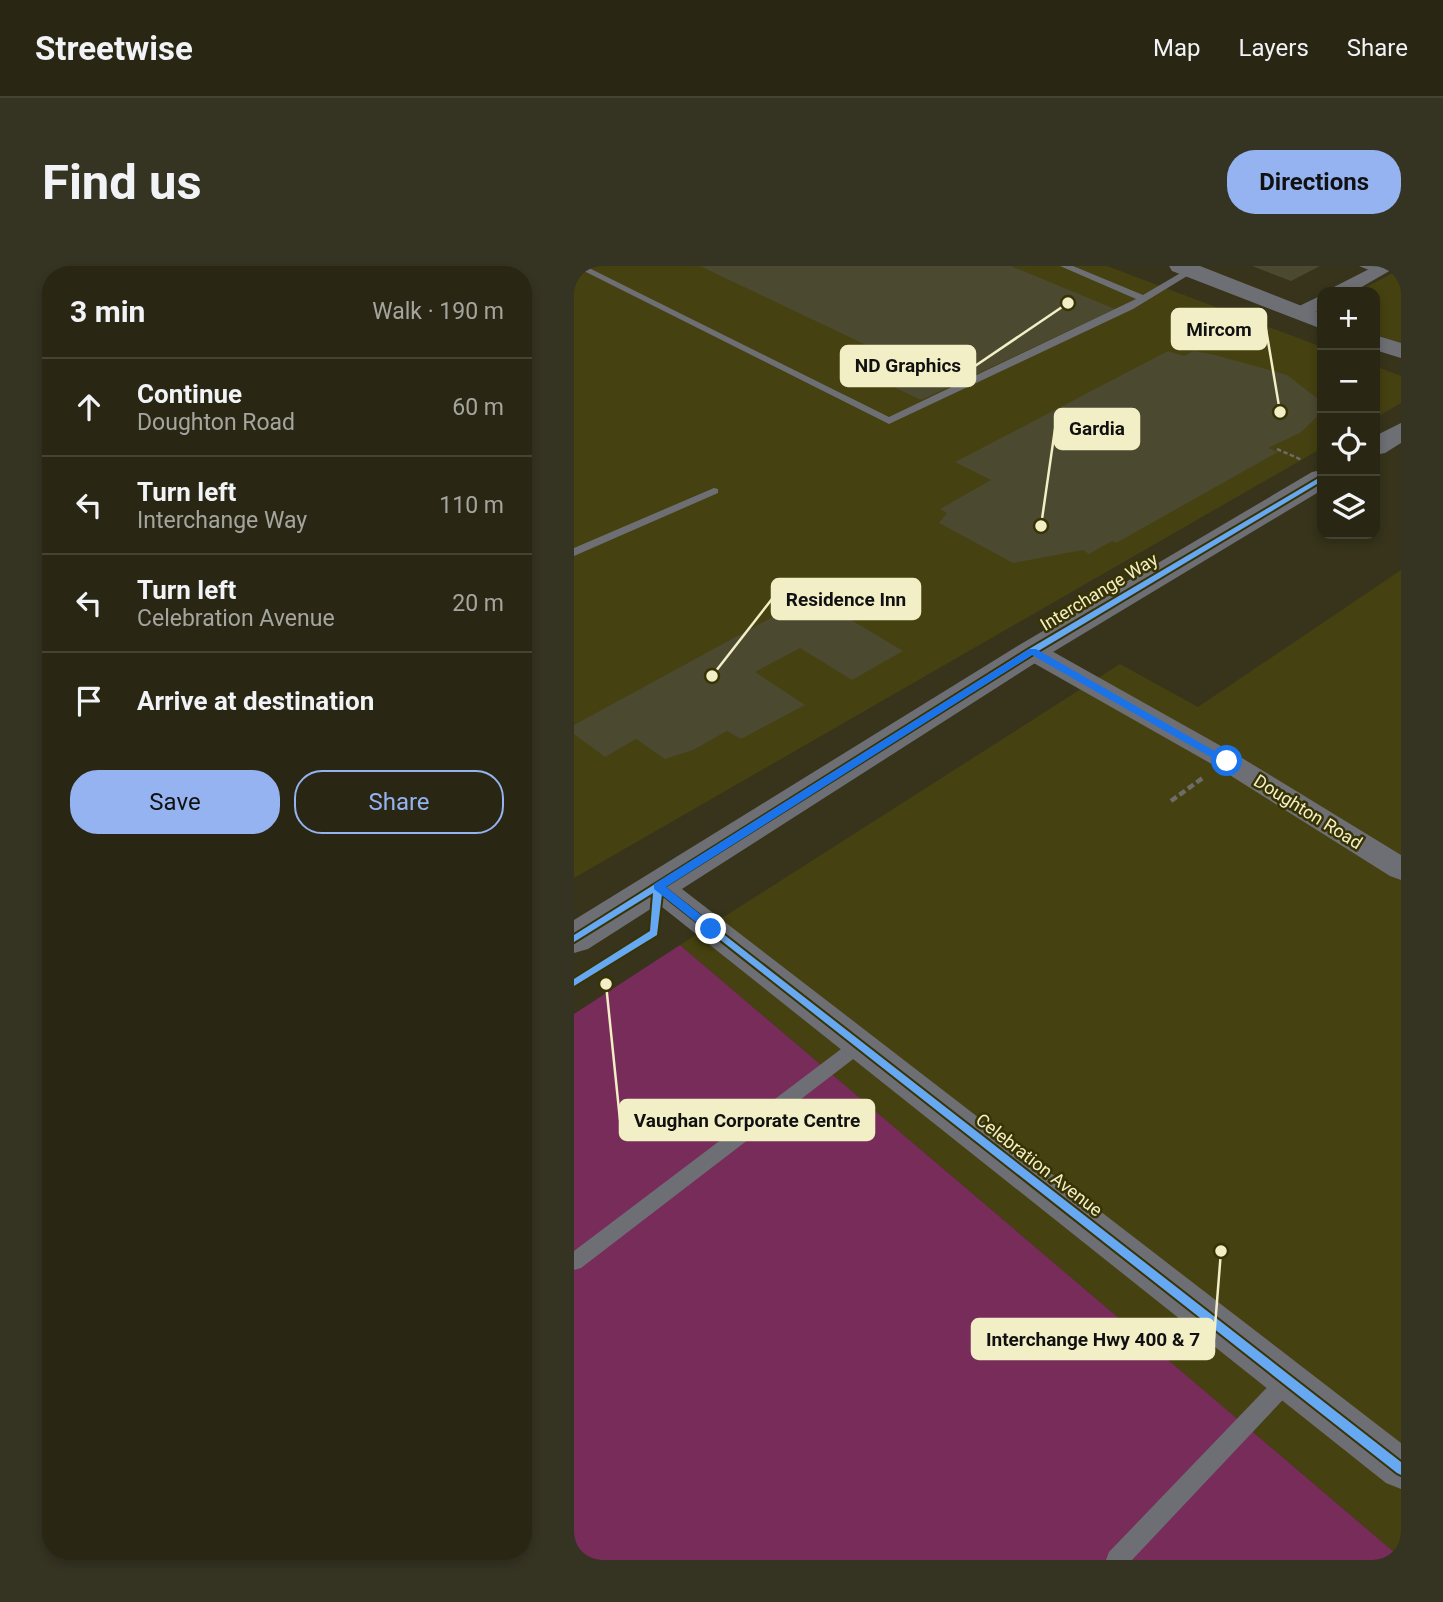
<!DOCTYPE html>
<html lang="en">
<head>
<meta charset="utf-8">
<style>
  body { margin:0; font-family:Roboto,sans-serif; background:#353322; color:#f1f3f6 }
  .controls { position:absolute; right:21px; top:21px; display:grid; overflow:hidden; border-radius:14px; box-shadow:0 4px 10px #0003 }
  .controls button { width:63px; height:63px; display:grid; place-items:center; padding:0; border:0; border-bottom:2px solid #454434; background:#292714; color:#f1f3f6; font:35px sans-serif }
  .stop { position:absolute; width:21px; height:21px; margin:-16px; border:5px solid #1a73e8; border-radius:50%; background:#fff }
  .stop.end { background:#1a73e8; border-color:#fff; box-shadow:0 2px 7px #0008 }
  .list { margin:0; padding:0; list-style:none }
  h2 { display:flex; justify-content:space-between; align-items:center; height:91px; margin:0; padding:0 28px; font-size:30px }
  h2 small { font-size:23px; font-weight:400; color:#a5a5a0 }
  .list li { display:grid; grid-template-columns:46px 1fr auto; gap:21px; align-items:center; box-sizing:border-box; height:98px; padding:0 28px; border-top:2px solid #454434 }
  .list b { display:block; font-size:26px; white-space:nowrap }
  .list p { margin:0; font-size:23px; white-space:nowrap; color:#a5a5a0 }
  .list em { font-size:23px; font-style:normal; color:#a5a5a0 }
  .actions { display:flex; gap:14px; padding:21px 28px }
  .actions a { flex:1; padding:16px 0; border:2px solid #95b2f1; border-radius:28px; text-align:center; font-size:24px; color:#95b2f1 }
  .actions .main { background:#95b2f1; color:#111 }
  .icon { flex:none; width:38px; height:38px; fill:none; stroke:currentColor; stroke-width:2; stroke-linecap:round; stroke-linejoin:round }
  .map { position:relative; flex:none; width:827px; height:1294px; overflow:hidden; border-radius:28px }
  header { display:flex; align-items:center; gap:42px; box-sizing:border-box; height:98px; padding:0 35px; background:#292714; border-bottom:2px solid #454434 }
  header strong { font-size:33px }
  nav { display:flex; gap:38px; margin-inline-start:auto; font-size:24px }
  .intro { display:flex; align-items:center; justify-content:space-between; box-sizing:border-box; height:168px; padding:0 42px }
  h1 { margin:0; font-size:49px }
  .button { padding:18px 32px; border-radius:28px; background:#95b2f1; color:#111; font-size:24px; font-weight:700 }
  main { display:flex; gap:42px; padding:0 42px }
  aside { flex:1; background:#292714; border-radius:28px; box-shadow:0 4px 10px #0003 }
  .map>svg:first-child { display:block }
  .built { fill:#464111 }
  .green { fill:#772c5a }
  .building { fill:#4b4930 }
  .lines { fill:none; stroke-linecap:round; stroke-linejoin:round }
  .path-far1 { stroke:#6d6c66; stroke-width:2.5; stroke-dasharray:4.5 2.5; stroke-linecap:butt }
  .path { stroke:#6d6c66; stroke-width:4.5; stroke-dasharray:7 3.5; stroke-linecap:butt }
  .service { fill:#6e6f74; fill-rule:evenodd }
  .minor { fill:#6e6f74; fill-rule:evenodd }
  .tertiary { fill:#6e6f74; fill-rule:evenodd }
  .cycleway-casing { stroke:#373304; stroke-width:4 }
  .cycleway { fill:#66a8f1; fill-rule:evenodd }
  .route { fill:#1a73e8 }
  .labels { text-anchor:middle; stroke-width:5; stroke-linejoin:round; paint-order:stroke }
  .street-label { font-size:18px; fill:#f2eec6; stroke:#373304 }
  .leader { fill:none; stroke:#f2eec6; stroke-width:2.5 }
  .callout-dot { fill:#f2eec6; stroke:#373304; stroke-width:2.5 }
  .callout { fill:#f2eec6; stroke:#f2eec6; stroke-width:2.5 }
  .callout-label { font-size:19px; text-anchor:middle; font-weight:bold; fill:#111 }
</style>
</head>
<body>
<header>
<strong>Streetwise</strong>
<nav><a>Map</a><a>Layers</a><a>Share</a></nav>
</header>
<div class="intro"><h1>Find us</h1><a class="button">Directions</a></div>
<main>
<aside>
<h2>3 min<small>Walk · 190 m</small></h2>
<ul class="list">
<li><svg class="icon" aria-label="ahead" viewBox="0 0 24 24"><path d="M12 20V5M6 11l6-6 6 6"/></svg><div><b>Continue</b><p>Doughton Road</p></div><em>60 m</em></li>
<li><svg class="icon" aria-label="left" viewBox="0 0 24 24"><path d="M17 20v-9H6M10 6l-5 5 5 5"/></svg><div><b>Turn left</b><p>Interchange Way</p></div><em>110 m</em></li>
<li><svg class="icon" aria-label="left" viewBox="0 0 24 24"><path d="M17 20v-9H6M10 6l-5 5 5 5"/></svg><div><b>Turn left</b><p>Celebration Avenue</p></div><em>20 m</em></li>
<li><svg class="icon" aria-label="arrive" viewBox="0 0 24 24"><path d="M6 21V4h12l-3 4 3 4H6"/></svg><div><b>Arrive at destination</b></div></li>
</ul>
<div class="actions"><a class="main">Save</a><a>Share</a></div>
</aside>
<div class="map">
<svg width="827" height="1294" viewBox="0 0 827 1294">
  <rect width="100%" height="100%" fill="#37341b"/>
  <path class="built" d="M0 0H533L748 81V182L0 612Z
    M827 3V78L801 68V26H782Z
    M801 100 827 110V137L801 152Z
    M827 304V1292L106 679 546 398 624 441Z"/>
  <path class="green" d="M106 679 827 1292V1294H0V748Z"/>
  <path class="building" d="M126 0H437L541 43 347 134 301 112 332 98Z
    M678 0H746L717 15Z
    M594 85 610 90 620 85 641 89 713 109 748 136V146L726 167 694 182 704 186 542 277 538 275 515 288 509 284 439 297 365 257 373 247 366 243 417 214 381 196Z
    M237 330 329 385 278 414 226 382 181 406 231 439 167 473 153 465 119 484 91 493 62 473 31 491 0 468V459Z"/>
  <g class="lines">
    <path class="path-far1" d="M703 183 728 194"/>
    <path class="path" d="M597 535 630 511"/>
    <path class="service" d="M0 0H11L315 151 562 33 486 0H499L569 29 615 2 623 4 559 43 315 158Z
      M785 0H799L810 5 805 8Z
      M140 222 144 223V227L0 290V282Z
      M285 772 291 774 294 779 291 784 7 1002 0 1004V985L279 774Z
      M714 1105 721 1107 724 1114 721 1121 558 1294H532L535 1286 707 1107Z"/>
    <path class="minor" d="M801 0H824L779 26H755L758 22Z
      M748 29V43L726 53 716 47 719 43Z
      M458 377 467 379 663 489 827 589V614L816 610 643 501 449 391 445 385 449 379Z
      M84 610 95 613 827 1177V1223L812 1217 73 629 69 621 73 613Z"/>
    <path class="tertiary" d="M595 0H626L748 48V63L598 5Z
      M801 69 827 77V92L801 84Z
      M827 157V177L811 187 801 189V170Z
      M748 204V224L469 392 14 683 0 687V654L447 378 738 206Z"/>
    <g class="cycleway-casing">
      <path id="cycleway" d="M748 210V215L461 387 89 621 827 1196V1209L823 1207 88 628 83 669 0 720V713L76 665 79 627 0 676V669L455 383Z"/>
    </g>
    <use href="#cycleway" class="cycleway"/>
  </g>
  <path class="route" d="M455 383H462L658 495 649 498 458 389 92 621 141 660V665H133L80 623V618Z"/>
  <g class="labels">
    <g class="street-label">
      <text transform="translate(525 326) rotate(-31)" y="6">Interchange Way</text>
      <text transform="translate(734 546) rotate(32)" y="6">Doughton Road</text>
      <text transform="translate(465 899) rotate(38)" y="6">Celebration Avenue</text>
    </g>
  </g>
  <path class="leader" d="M706 146L692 63M494 37L401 100M467 260L481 163M138 410L198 333M32 718L46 854M647 985L640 1073"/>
  <g class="callout-dot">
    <circle cx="706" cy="146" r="7"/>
    <circle cx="494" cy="37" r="7"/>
    <circle cx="467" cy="260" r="7"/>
    <circle cx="138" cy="410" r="7"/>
    <circle cx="32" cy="718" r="7"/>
    <circle cx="647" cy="985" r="7"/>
  </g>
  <g class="callout">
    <rect x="598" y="43" width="94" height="40" rx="7"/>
    <rect x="267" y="80" width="134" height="40" rx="7"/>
    <rect x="481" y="143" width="84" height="40" rx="7"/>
    <rect x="198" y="313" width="148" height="40" rx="7"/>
    <rect x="46" y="834" width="254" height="40" rx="7"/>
    <rect x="398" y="1053" width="242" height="40" rx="7"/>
  </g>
  <g class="callout-label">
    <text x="645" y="70">Mircom</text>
    <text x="334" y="106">ND Graphics</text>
    <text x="523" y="169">Gardia</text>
    <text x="272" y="340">Residence Inn</text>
    <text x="173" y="861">Vaughan Corporate Centre</text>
    <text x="519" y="1080">Interchange Hwy 400 &amp; 7</text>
  </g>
</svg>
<div class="controls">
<button>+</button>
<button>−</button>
<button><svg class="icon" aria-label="locate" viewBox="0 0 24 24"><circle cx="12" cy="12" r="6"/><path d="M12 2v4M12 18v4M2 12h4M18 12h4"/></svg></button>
<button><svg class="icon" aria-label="layers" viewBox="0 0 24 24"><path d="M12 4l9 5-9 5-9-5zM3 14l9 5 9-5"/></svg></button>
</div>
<div class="stop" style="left:653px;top:495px"></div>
<div class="stop end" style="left:137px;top:663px"></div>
</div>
</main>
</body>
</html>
